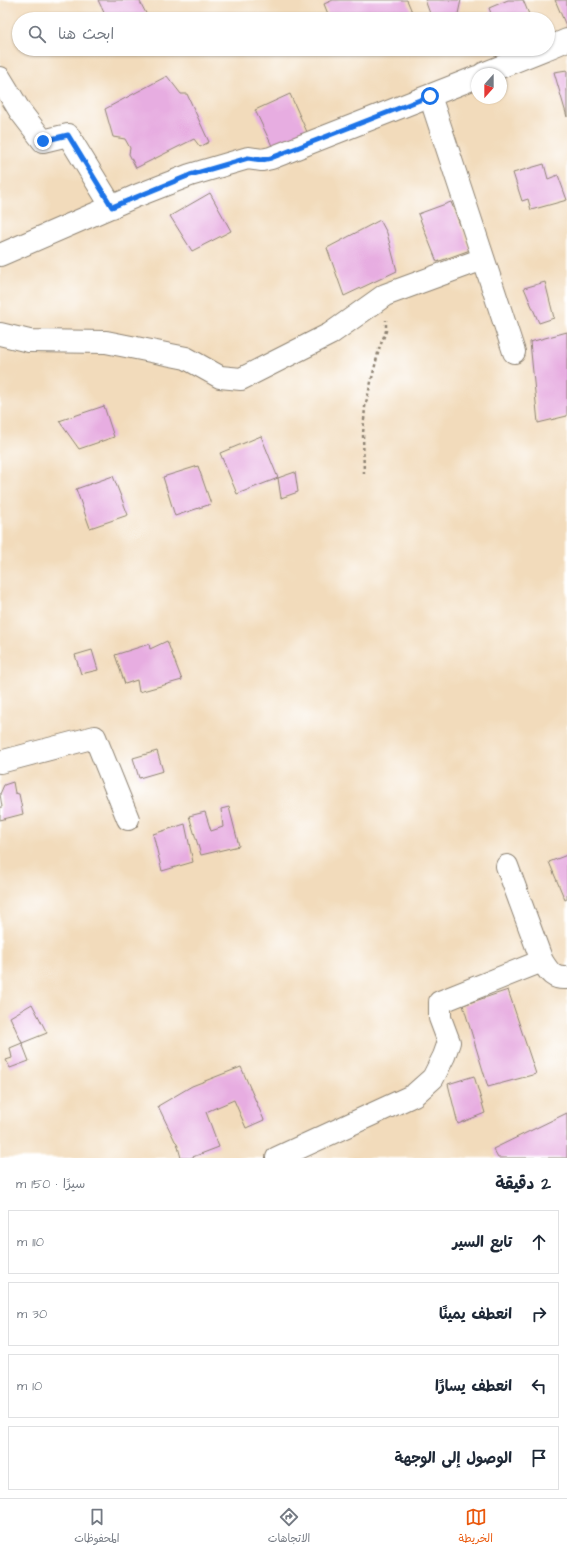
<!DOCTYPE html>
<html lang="ar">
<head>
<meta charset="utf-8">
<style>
  body { margin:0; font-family:"Architects Daughter","Playpen Sans Arabic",sans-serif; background:#f2f2f3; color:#1f2937; direction:rtl }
  .compass { position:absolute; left:471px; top:68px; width:36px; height:36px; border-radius:50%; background:#fff; box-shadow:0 1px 3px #0004; rotate:201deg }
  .stop { position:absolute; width:12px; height:12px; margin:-9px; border:3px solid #1a73e8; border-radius:50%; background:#fff }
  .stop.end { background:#1a73e8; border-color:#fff; box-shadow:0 1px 4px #0008 }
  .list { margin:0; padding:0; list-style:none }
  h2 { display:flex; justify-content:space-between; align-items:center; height:52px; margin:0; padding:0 16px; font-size:17px }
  h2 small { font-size:13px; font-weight:400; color:#747a83 }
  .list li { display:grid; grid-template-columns:26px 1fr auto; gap:12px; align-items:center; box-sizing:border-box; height:64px; margin:0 8px 8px; padding:0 8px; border:1px solid #e0e1e3; border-radius:0px }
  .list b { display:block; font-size:15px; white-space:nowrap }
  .list em { font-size:13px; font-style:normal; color:#747a83 }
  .icon { flex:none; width:22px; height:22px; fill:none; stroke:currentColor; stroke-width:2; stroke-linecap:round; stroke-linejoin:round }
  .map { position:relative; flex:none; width:567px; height:1158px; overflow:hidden; direction:ltr }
  .search { position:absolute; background:#fff; box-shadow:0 1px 3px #0004; left:12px; right:12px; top:12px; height:44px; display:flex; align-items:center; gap:10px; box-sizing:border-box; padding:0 14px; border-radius:22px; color:#747a83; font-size:15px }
  .sheet { height:340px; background:#fff }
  nav { display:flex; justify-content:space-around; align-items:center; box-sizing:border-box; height:56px; border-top:1px solid #e0e1e3; background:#fff; font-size:11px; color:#747a83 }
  nav a { display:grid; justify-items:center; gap:2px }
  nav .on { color:#ea580c }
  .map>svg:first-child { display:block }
  .building { fill:#e7ade1 }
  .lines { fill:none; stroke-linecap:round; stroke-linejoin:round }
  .street-casing { stroke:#8e8373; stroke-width:24 }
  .path { stroke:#8e8373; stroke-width:2.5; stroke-dasharray:3 3; stroke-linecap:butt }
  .street { stroke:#fff; stroke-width:22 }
  .route { stroke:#1a73e8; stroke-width:5 }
</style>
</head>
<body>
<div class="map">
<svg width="567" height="1158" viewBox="0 0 567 1158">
  <rect width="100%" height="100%" fill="#fff"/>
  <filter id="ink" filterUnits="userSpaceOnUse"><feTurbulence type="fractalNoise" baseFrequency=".025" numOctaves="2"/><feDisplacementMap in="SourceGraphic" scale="8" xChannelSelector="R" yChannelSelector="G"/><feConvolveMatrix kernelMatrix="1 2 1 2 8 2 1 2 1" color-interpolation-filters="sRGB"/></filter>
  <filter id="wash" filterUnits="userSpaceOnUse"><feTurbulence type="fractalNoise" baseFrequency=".012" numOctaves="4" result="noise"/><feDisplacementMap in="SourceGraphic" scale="16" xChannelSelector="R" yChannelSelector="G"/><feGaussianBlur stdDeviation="0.9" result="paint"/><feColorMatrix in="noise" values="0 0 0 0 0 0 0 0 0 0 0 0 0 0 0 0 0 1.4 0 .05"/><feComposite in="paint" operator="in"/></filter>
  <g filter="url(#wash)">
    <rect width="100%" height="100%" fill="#f2dbbb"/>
    <g id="blocks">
      <path class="building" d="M98 0H139L149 19H107Z
        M333 0H407L415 19H330L324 4Z
        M425 0H461L458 14V19H432Z
        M508 0H523L531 19H493L489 8Z
        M555 0H567V28Z
        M567 70V117L554 72Z
        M167 76 181 94H187L209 142 200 147 194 139 136 168 129 154 130 148 125 139 113 137 105 109Z
        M290 94 307 132 273 148 255 110Z
        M544 164 548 179 558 175 567 200 531 210 528 199 522 201 513 173Z
        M210 193 231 231 192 251 170 216Z
        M451 202 470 250 437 262 418 214Z
        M380 220 387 233 397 271 344 296 327 248Z
        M545 282 554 318 539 323 524 288Z
        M567 332V416L538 423 530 342Z
        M104 406 114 437 79 449 59 421Z
        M261 436 278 478 237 494 220 453Z
        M198 466 211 504 175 516 163 477Z
        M295 472 298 492 281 498 278 478Z
        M113 476 128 515 90 528 76 489Z
        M167 641 182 680 139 692 137 680 125 684 115 655 149 644 150 649Z
        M92 650 98 670 81 674 75 655Z
        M157 751 163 771 139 778 133 758Z
        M13 782 15 793 19 794 23 814 0 820V807H2L0 794 4 785Z
        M229 807 239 846 201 855 189 816 205 812 211 831 223 827 221 809Z
        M185 824 193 862 162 871 153 834Z
        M567 855V899L565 900 549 862Z
        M508 990 536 1074 488 1087 463 1005Z
        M32 1004 47 1033 22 1043 10 1017Z
        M22 1043 29 1061 10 1068 6 1060 12 1058 10 1048Z
        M241 1067 264 1120 246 1128 234 1100 206 1112 219 1147 190 1158H181L177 1143 175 1141 158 1106 192 1086Z
        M474 1076 485 1113 458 1124 448 1084Z
        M567 1113V1158H498L493 1149Z"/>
    </g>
  </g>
  <g filter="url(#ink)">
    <use href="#blocks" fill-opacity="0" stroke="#8e8373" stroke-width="1"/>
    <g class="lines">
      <g class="street-casing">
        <path id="street" d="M548 48 567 40
          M483 74 545 49
          M0 78 20 111 43 141 68 135 112 207
          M430 96 514 352
          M0 255 136 196 190 175 248 158 262 160 271 158 477 77
          M0 334 29 341 106 342 186 358 220 377 241 379 330 334 385 295 483 259
          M0 762 95 737 128 819
          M507 866 542 961C549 972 553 979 567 978
          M277 1158 414 1095 433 1078 444 1056 449 1042 440 1018V1002L542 961"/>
      </g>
      <path class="path" d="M364 474 363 434 365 407 379 349 386 331V320"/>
      <use href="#street" class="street"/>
    </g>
  </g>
  <g class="lines" filter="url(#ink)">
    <path class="route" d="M43 141 68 135 112 207 190 175 248 158 262 160 271 158 430 96"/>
  </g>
</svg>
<svg class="compass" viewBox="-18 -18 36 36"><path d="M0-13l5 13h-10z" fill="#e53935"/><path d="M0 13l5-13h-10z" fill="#747a83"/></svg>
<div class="stop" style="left:430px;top:96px"></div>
<div class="stop end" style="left:43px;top:141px"></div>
<div class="search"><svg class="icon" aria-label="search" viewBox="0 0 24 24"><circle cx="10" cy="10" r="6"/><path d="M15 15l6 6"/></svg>ابحث هنا</div>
</div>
<section class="sheet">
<h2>2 دقيقة<small>سيرًا · 150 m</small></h2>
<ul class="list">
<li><svg class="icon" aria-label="ahead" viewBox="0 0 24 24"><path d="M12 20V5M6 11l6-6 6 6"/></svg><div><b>تابع السير</b></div><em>110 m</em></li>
<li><svg class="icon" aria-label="right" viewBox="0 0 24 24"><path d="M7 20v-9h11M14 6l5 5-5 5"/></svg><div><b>انعطف يمينًا</b></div><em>30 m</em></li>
<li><svg class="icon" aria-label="left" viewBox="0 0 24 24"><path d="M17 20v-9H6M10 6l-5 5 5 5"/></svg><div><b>انعطف يسارًا</b></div><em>10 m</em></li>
<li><svg class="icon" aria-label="arrive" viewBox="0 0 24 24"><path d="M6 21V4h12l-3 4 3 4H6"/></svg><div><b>الوصول إلى الوجهة</b></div></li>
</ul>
</section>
<nav>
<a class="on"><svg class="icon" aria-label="map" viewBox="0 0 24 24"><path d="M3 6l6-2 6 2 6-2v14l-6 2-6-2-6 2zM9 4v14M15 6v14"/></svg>الخريطة</a>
<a><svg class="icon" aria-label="directions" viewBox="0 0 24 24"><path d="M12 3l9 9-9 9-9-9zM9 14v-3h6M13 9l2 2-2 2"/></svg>الاتجاهات</a>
<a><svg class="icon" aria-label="saved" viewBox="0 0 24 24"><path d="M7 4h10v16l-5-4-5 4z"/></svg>المحفوظات</a>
</nav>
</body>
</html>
